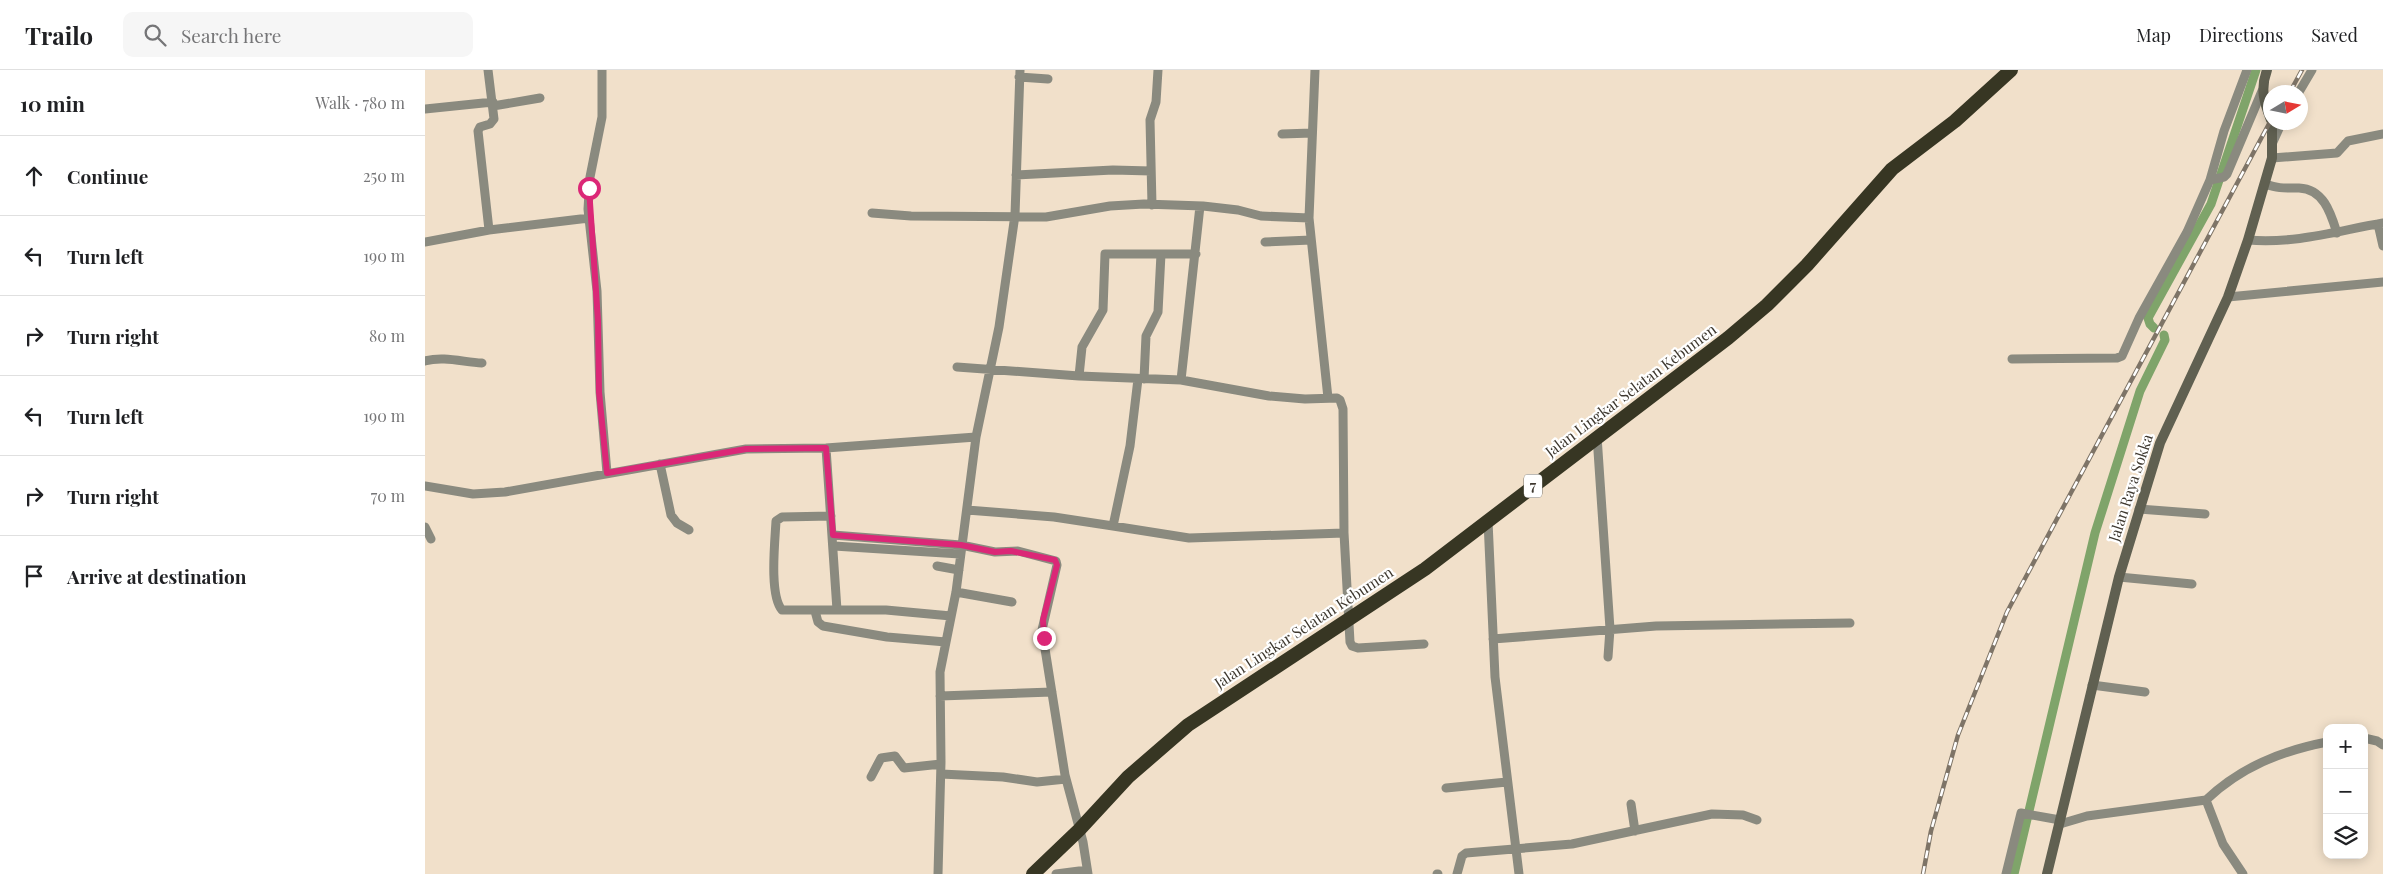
<!DOCTYPE html>
<html lang="en">
<head>
<meta charset="utf-8">
<style>
  body { margin:0; font-family:"Playfair Display",serif; background:#f6f6f6; color:#202124 }
  .controls { position:absolute; right:15px; bottom:15px; display:grid; overflow:hidden; border-radius:10px; box-shadow:0 2px 12px #0003 }
  .controls button { width:45px; height:45px; display:grid; place-items:center; padding:0; border:0; border-bottom:1px solid #e0e0e0; background:#fff; color:#202124; font:25px sans-serif }
  .compass { position:absolute; left:1838px; top:15px; width:45px; height:45px; border-radius:50%; background:#fff; box-shadow:0 2px 12px #0003; rotate:80deg }
  .stop { position:absolute; width:15px; height:15px; margin:-11px; border:4px solid #db2777; border-radius:50%; background:#fff }
  .stop.end { background:#db2777; border-color:#fff; box-shadow:0 1px 5px #0008 }
  .list { margin:0; padding:0; list-style:none }
  h2 { display:flex; justify-content:space-between; align-items:center; height:65px; margin:0; padding:0 20px; font-size:21px }
  h2 small { font-size:16px; font-weight:400; color:#757577 }
  .list li { display:grid; grid-template-columns:32px 1fr auto; gap:15px; align-items:center; box-sizing:border-box; height:80px; padding:0 20px; border-top:1px solid #e0e0e0 }
  .list b { display:block; font-size:19px; white-space:nowrap }
  .list em { font-size:16px; font-style:normal; color:#757577 }
  .icon { flex:none; width:28px; height:28px; fill:none; stroke:currentColor; stroke-width:2; stroke-linecap:round; stroke-linejoin:round }
  .map { position:relative; flex:none; width:1958px; height:804px; overflow:hidden }
  header { display:flex; align-items:center; gap:30px; box-sizing:border-box; height:70px; padding:0 25px; background:#fff; border-bottom:1px solid #e0e0e0 }
  header strong { font-size:24px }
  nav { display:flex; gap:28px; margin-inline-start:auto; font-size:18px }
  .search { width:350px; height:45px; background:#f6f6f6; display:flex; align-items:center; gap:12px; box-sizing:border-box; padding:0 18px; border-radius:10px; color:#757577; font-size:19px }
  main { display:flex }
  aside { flex:1; background:#fff }
  .map>svg:first-child { display:block }
  .lines { fill:none; stroke-linecap:round; stroke-linejoin:round }
  .canal { stroke:#7fa46a; stroke-width:9 }
  .minor { stroke:#8a8a7f; stroke-width:9 }
  .secondary { stroke:#606051; stroke-width:10 }
  .trunk { stroke:#373623; stroke-width:14 }
  .rail-casing { stroke:#7e7467; stroke-width:4.5 }
  .rail { stroke:#fff; stroke-width:2.5; stroke-dasharray:8; stroke-linecap:butt }
  .route { stroke:#db2777; stroke-width:6 }
  .labels { text-anchor:middle; stroke-width:4.5; stroke-linejoin:round; paint-order:stroke }
  .shield { fill:#fff; stroke:#78746d; stroke-width:1 }
  .shield-label { font-size:14px; font-weight:bold; fill:#3e382f }
  .street-label { font-size:15px; fill:#3e382f; stroke:#fff }
</style>
</head>
<body>
<header>
<strong>Trailo</strong>
<div class="search"><svg class="icon" aria-label="search" viewBox="0 0 24 24"><circle cx="10" cy="10" r="6"/><path d="M15 15l6 6"/></svg>Search here</div>
<nav><a>Map</a><a>Directions</a><a>Saved</a></nav>
</header>
<main>
<aside>
<h2>10 min<small>Walk · 780 m</small></h2>
<ul class="list">
<li><svg class="icon" aria-label="ahead" viewBox="0 0 24 24"><path d="M12 20V5M6 11l6-6 6 6"/></svg><div><b>Continue</b></div><em>250 m</em></li>
<li><svg class="icon" aria-label="left" viewBox="0 0 24 24"><path d="M17 20v-9H6M10 6l-5 5 5 5"/></svg><div><b>Turn left</b></div><em>190 m</em></li>
<li><svg class="icon" aria-label="right" viewBox="0 0 24 24"><path d="M7 20v-9h11M14 6l5 5-5 5"/></svg><div><b>Turn right</b></div><em>80 m</em></li>
<li><svg class="icon" aria-label="left" viewBox="0 0 24 24"><path d="M17 20v-9H6M10 6l-5 5 5 5"/></svg><div><b>Turn left</b></div><em>190 m</em></li>
<li><svg class="icon" aria-label="right" viewBox="0 0 24 24"><path d="M7 20v-9h11M14 6l5 5-5 5"/></svg><div><b>Turn right</b></div><em>70 m</em></li>
<li><svg class="icon" aria-label="arrive" viewBox="0 0 24 24"><path d="M6 21V4h12l-3 4 3 4H6"/></svg><div><b>Arrive at destination</b></div></li>
</ul>
</aside>
<div class="map">
<svg width="1958" height="804" viewBox="0 0 1958 804">
  <rect width="100%" height="100%" fill="#f1e0ca"/>
  <g class="lines">
    <path class="canal" d="M1729 258 1725 254 1723 248 1786 134 1831 0
      M1589 804 1670 463 1715 321 1740 270 1739 265"/>
    <path class="minor" d="M63 0 69 49 65 54 55 57 53 61 64 160
      M177 0V47L165 107 163 139 172 221 175 322 182 403
      M890 0 884 148 903 328
      M594 7 623 9
      M1874 22 1887 0
      M68 36 115 28
      M0 39 68 32
      M857 64 887 63
      M1848 72 1857 52
      M1847 88 1912 83 1923 71 1958 64
      M591 105 688 100 726 101
      M1785 110 1799 61 1822 0
      M1840 114C1855 119 1859 118 1874 118 1899 119 1906 144 1912 163
      M727 135 725 50 731 32 733 0
      M447 143 486 146 621 147 685 136 719 134 778 136 813 140 836 146 884 148
      M1953 154 1958 176
      M1823 170C1870 174 1912 161 1958 153
      M0 172 64 160 164 148
      M840 172 886 170
      M1803 227 1958 212
      M1587 289 1692 288 1697 286 1714 248 1762 162 1785 110 1799 107 1802 104 1837 21
      M0 291C18 286 38 292 57 293
      M532 297 654 306 756 310 844 326 880 329 912 328 915 330 918 339 919 463 925 572 927 576 933 578 999 574
      M654 306 657 277 678 240 680 184H771
      M713 309 705 376 688 456 764 468 919 463
      M719 309 721 266 733 242 736 184
      M756 310 775 136
      M1172 366 1185 559 1183 587
      M401 378 412 540
      M235 394 246 445 252 453 264 460
      M0 416 48 424 80 422 321 379 401 378 551 367
      M1714 439 1780 444
      M542 440 629 447 688 456
      M406 446 357 447 351 451C350 471 344 525 357 540H461L526 546
      M1063 451 1070 607 1094 804
      M0 457 6 469
      M408 465 536 475 570 482 593 481 631 491 632 495 617 560 640 705 658 772 663 804
      M409 476 535 484
      M512 496 534 500
      M1694 507 1767 514
      M531 522 587 532
      M390 541 393 552 398 556 462 567 521 572
      M1068 569 1231 556 1425 553
      M1667 615 1720 622
      M515 626 627 622
      M1939 668 1952 671 1958 675
      M516 704 578 707 612 712 641 709
      M446 707 456 688 470 686 479 698 516 694
      M1021 718 1082 712
      M1781 730C1816 697 1856 681 1902 672
      M1206 734 1210 761
      M1635 754 1662 746 1781 730 1798 774 1818 804
      M513 804 516 692 515 602 531 522 551 367 574 257 590 145 595 0
      M631 804 662 800
      M1012 804H1013
      M1032 804 1037 786 1041 783 1147 774 1287 744 1318 745 1332 750
      M1581 804 1596 743 1635 750"/>
    <path class="secondary" d="M1842 0C1835 19 1839 32 1846 50
      M1622 804 1694 507 1735 373 1803 227 1823 170 1847 88V52"/>
    <path class="trunk" d="M608 804 654 760 703 707 763 655 1000 499 1303 268 1342 235 1382 195 1467 99 1530 51 1586 0"/>
    <g class="rail-casing">
      <path id="rail" d="M1865 22 1877 0
        M1498 804 1506 761 1533 665 1582 542 1846 50"/>
    </g>
    <use href="#rail" class="rail"/>
  </g>
  <g class="lines">
    <path class="route" d="M164 118 173 251 174 322 182 403 321 379 401 378 408 465 536 475 570 482 586 481 630 490 632 495 618 550 619 568"/>
  </g>
  <g class="labels">
    <rect class="shield" x="1099" y="404.5" width="18" height="23" rx="4"/>
    <g class="shield-label">
      <text x="1108" y="421">7</text>
    </g>
    <g class="street-label">
      <text transform="translate(1206 321) rotate(-37)" y="5">Jalan Lingkar Selatan Kebumen</text>
      <text transform="translate(1706 418) rotate(-72)" y="5">Jalan Raya Sokka</text>
      <text transform="translate(879 558) rotate(-33)" y="5">Jalan Lingkar Selatan Kebumen</text>
    </g>
  </g>
</svg>
<div class="controls">
<button>+</button>
<button>−</button>
<button><svg class="icon" aria-label="layers" viewBox="0 0 24 24"><path d="M12 4l9 5-9 5-9-5zM3 14l9 5 9-5"/></svg></button>
</div>
<svg class="compass" viewBox="-18 -18 36 36"><path d="M0-13l5 13h-10z" fill="#e53935"/><path d="M0 13l5-13h-10z" fill="#757577"/></svg>
<div class="stop" style="left:164px;top:118px"></div>
<div class="stop end" style="left:619px;top:568px"></div>
</div>
</main>
</body>
</html>
